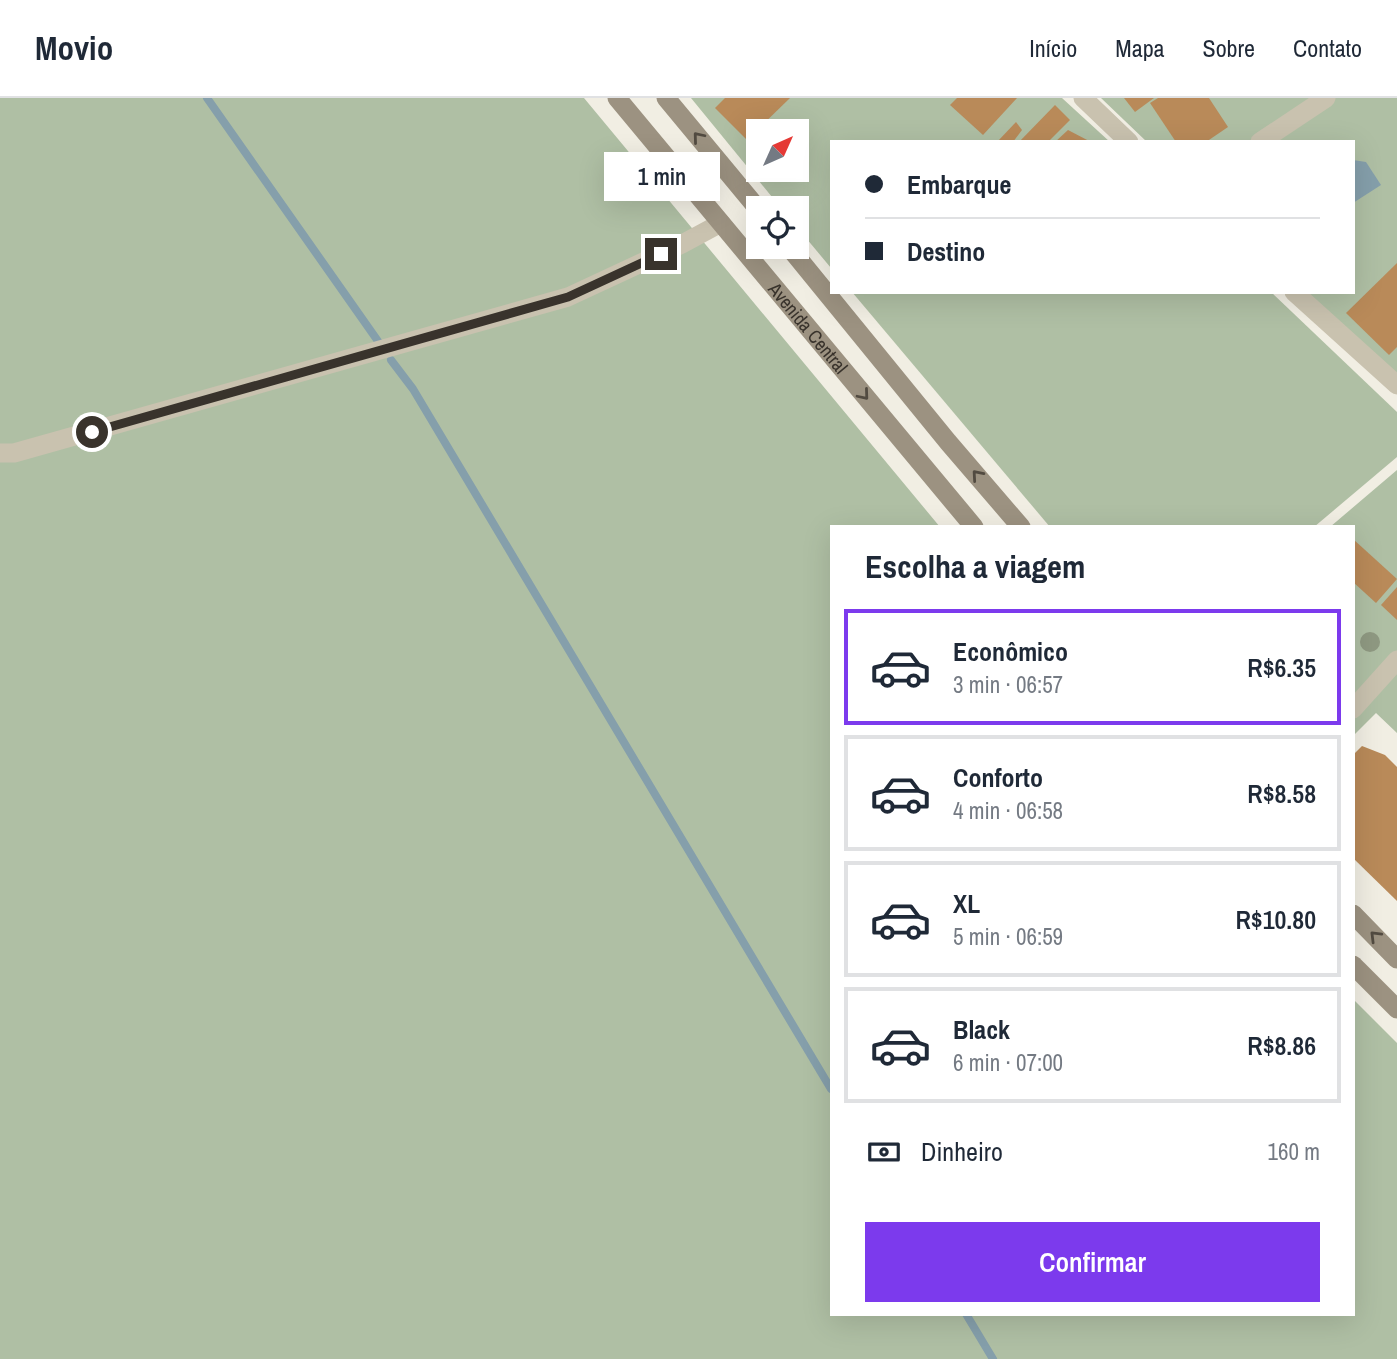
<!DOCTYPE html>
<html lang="pt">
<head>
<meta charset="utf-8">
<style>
	:root { --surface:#fff; --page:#f6f6f7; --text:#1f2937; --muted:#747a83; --line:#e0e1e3; --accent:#7c3aed }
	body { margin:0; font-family:"Archivo Narrow",sans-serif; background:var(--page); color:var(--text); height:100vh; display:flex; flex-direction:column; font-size:26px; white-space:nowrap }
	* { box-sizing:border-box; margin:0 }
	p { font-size:23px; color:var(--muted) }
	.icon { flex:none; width:38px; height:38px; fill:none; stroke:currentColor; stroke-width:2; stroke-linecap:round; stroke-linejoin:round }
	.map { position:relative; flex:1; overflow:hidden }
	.details { position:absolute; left:830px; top:427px; width:525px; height:791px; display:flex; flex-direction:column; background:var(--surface); border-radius:0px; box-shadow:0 7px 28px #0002 }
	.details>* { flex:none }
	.top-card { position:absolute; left:830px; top:42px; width:525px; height:154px; border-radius:0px; box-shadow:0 7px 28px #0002; display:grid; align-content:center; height:154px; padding:0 35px; background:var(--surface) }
	.needle { width:46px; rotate:45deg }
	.tools { position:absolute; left:746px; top:21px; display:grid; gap:14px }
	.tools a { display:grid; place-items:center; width:63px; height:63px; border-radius:0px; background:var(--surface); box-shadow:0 7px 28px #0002; font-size:35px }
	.end { position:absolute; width:32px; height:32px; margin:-16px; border:9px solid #39332c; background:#fff; box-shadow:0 0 0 4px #fff }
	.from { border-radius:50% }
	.bubble { position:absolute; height:49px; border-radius:0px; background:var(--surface); box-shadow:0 7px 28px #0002; font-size:23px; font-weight:600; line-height:49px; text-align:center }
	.top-card b { display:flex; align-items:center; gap:24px; height:66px; font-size:26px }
	.top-card b+b { border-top:2px solid var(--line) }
	.top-card i { width:18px; height:18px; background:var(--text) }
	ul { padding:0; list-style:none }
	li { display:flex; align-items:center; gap:21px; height:116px; margin:0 14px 10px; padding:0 21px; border:4px solid var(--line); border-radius:0px }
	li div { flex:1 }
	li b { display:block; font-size:26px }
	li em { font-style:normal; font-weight:600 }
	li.selected { border-color:var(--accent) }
	li>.icon { width:63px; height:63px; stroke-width:1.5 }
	h2 { padding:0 35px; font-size:32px; line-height:84px }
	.pay { display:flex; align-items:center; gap:18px; height:77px; padding:0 35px; font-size:26px }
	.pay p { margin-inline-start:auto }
	.primary-button { display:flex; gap:14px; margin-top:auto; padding:14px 35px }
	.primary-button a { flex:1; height:80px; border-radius:0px; background:var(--accent); color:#fff; font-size:28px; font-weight:600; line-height:80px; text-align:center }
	header { display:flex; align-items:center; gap:42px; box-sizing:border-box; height:98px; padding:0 35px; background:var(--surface); border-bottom:2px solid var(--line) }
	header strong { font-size:33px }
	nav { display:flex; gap:38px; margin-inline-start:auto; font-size:24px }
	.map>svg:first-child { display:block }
	.green { fill:#afbfa4; fill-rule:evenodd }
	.water { fill:#859fab }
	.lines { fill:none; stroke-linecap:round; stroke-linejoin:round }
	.stream { stroke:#859fab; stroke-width:8 }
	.building { fill:#b98a59 }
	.minor { stroke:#c9c2af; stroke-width:19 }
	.secondary { stroke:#9c9281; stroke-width:19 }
	.tree { fill:#8f9982 }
	.oneway { stroke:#524b41 }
	.route { stroke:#39332c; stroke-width:9 }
	.labels { text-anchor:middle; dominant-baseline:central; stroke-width:6; stroke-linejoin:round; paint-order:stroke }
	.street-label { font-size:19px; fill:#39332c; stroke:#f9f7ef }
</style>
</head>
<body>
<header>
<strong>Movio</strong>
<nav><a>Início</a><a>Mapa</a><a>Sobre</a><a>Contato</a></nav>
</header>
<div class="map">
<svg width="1397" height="1261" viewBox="0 0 1397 1261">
	<rect width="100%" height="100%" fill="#f1eee3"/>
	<g class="green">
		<polygon points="0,0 584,0 940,429 831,429 831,1216 1353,1216 1353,901 1397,945 1397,1261 0,1261"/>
		<path d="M 691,0 L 1062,0 L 1110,44 L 831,44 L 831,170 L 796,128 L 796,110 L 781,110 ZM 758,33 L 796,33 L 796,72 L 758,72 Z"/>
		<polygon points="1101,0 1397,0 1397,279 1307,194 1353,194 1353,44 1147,44"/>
		<polygon points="852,194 1271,194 1397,314 1397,359 1314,429 1050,429"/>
		<polygon points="1397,372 1397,635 1376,615 1353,638 1353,429 1330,429"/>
	</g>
	<polygon class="water" points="1353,62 1366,64 1381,87 1353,105"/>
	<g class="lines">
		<g class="stream">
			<polyline points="207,0 380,246"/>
			<polyline points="391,262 413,291 831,991"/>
			<polyline points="966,1216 993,1261"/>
		</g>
	</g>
	<g class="building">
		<polygon points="725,0 790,0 747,42 715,10"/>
		<polygon points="957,0 1017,0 983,37 950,7"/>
		<polygon points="1124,0 1154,0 1135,14"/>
		<polygon points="1158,0 1209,0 1228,29 1206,44 1176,44 1150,5"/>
		<polygon points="1055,7 1070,22 1048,44 1019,44"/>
		<polygon points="1016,24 1022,32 1013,44 997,44"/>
		<polygon points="1068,32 1091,44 1055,44"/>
		<polygon points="1397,165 1397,249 1389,257 1346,215"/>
		<polygon points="1353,441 1397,481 1376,505 1353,484"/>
		<polygon points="1397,489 1397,522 1381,507"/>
		<polygon points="1362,648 1385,657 1397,669 1397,803 1353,760 1353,657"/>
	</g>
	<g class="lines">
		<g class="minor">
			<polyline points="1083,0 1129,44"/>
			<polyline points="1260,44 1326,0"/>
			<polyline points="1294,194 1397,287"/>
			<polyline points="0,355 14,355 568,199 682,146 721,125"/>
			<polyline points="1353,611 1397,562"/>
		</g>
		<g class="secondary">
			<path id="s1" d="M 617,0 L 974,429"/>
			<polyline points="666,0 758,111"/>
			<polyline points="789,149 948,344 1021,429"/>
			<polyline points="1353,816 1397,861"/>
			<polyline points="1353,867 1397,911"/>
		</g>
	</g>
	<circle class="tree" cx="1370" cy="544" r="10"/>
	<defs><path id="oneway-chevron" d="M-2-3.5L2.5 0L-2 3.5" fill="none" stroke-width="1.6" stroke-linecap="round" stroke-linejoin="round" transform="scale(1.75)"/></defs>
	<g class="oneway">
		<use href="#oneway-chevron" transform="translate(698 39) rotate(-130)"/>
		<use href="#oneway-chevron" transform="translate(864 297) rotate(50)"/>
		<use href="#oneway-chevron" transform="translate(977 377) rotate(-131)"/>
		<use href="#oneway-chevron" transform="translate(1375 838) rotate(-135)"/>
	</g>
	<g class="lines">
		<polyline class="route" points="92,334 568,199 661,156"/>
	</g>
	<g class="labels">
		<g class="street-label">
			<text stroke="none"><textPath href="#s1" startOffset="299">Avenida Central</textPath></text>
		</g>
	</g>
</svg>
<div class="tools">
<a><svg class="needle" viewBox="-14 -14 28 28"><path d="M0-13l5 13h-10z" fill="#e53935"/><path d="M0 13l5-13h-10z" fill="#747a83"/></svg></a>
<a><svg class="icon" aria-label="locate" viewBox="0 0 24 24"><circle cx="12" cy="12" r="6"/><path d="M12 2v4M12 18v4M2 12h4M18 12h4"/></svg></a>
</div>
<i class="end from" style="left:92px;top:334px"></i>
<i class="end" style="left:661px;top:156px"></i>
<div class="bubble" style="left:604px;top:54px;width:116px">1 min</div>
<div class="top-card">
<b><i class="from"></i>Embarque</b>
<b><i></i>Destino</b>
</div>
<section class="details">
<h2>Escolha a viagem</h2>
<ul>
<li class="selected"><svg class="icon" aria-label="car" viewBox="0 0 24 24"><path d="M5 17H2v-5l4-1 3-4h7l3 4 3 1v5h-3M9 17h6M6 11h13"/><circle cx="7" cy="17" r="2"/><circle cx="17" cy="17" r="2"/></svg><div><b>Econômico</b><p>3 min · 06:57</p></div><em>R$6.35</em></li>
<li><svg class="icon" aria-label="car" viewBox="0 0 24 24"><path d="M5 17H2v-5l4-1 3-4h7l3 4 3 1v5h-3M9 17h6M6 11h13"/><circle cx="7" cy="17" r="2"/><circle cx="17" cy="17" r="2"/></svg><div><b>Conforto</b><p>4 min · 06:58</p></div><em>R$8.58</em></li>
<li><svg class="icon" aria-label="car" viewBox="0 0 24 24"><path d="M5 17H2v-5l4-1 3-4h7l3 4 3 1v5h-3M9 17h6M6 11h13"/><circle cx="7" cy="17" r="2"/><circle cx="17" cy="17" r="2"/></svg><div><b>XL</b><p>5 min · 06:59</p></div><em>R$10.80</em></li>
<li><svg class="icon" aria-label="car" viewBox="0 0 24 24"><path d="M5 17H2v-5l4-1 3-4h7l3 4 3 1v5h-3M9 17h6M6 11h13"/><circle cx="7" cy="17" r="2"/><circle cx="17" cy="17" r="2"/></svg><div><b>Black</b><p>6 min · 07:00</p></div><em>R$8.86</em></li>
</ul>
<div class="pay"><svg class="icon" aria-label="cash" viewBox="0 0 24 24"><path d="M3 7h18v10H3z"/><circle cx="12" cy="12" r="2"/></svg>Dinheiro<p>160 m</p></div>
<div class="primary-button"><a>Confirmar</a></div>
</section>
</div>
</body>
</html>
